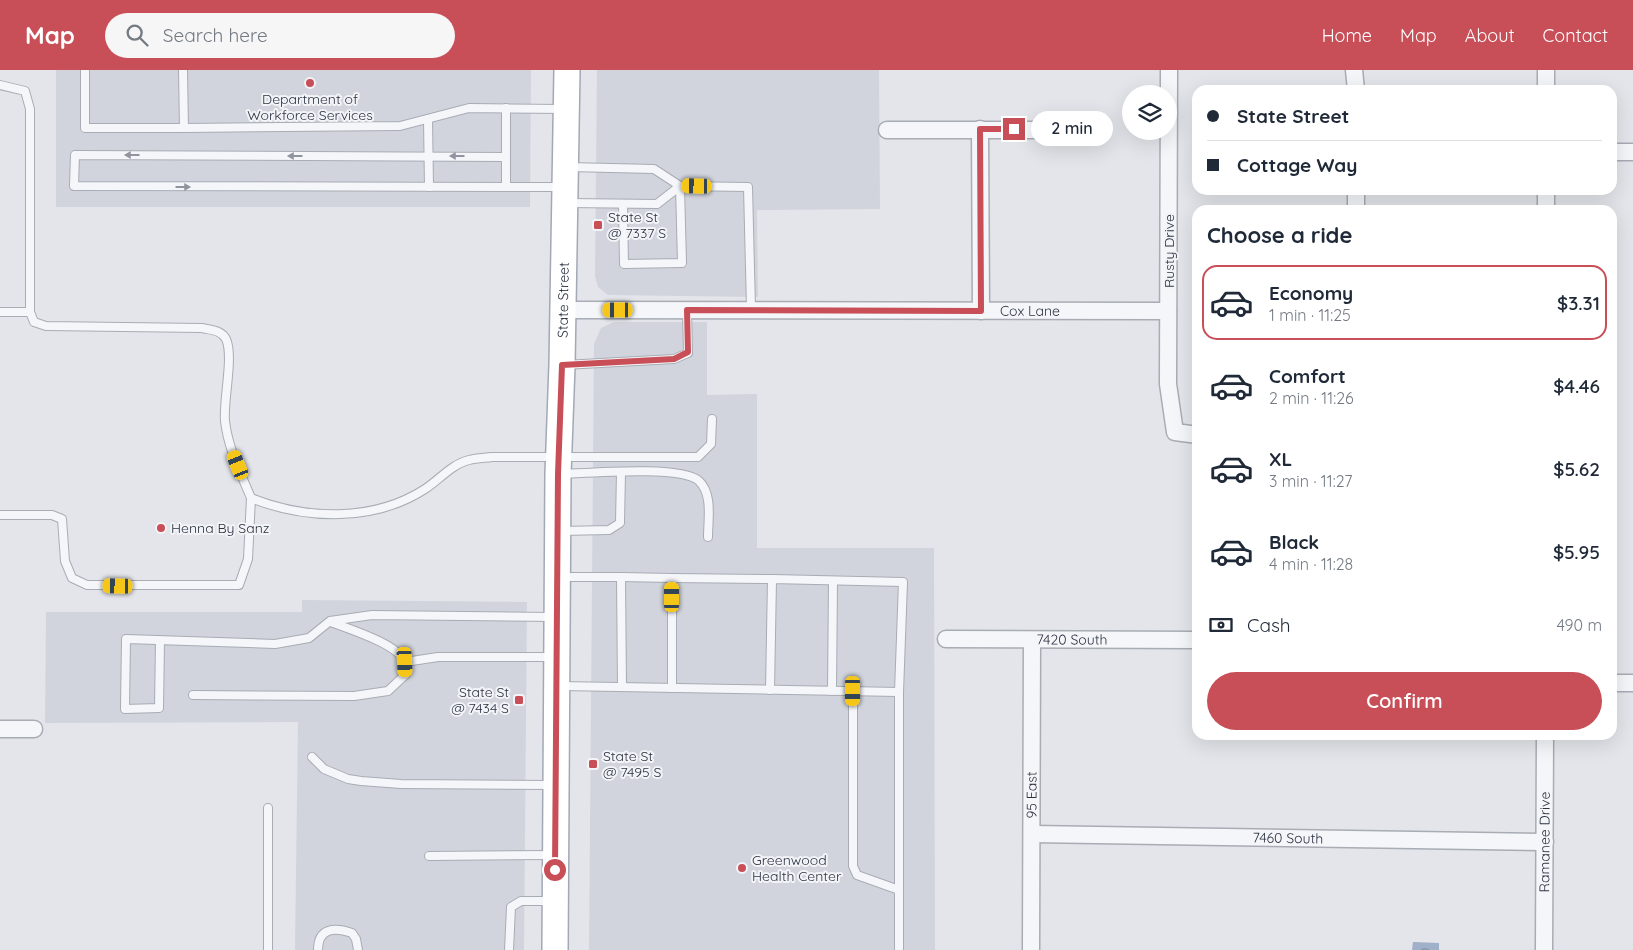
<!DOCTYPE html>
<html lang="en">
<head>
<meta charset="utf-8">
<style>
	:root { --surface:#fff; --page:#f6f6f7; --text:#1f2937; --muted:#747a83; --line:#e0e1e3; --accent:#c84e57 }
	body { margin:0; font-family:Quicksand,sans-serif; background:var(--page); color:var(--text); height:100vh; display:flex; flex-direction:column; font-size:19px; white-space:nowrap }
	* { box-sizing:border-box; margin:0 }
	p { font-size:16px; color:var(--muted) }
	.icon { flex:none; width:28px; height:28px; fill:none; stroke:currentColor; stroke-width:2; stroke-linecap:round; stroke-linejoin:round }
	.map { position:relative; flex:1; overflow:hidden }
	.drawer { position:absolute; left:1192px; top:135px; width:425px; height:535px; display:flex; flex-direction:column; background:var(--surface); border-radius:15px; box-shadow:0 5px 20px #0002 }
	.drawer>* { flex:none }
	.guide { position:absolute; left:1192px; top:15px; width:425px; height:110px; border-radius:15px; box-shadow:0 5px 20px #0002; display:grid; align-content:center; height:110px; padding:0 15px; background:var(--surface) }
	.controls { position:absolute; left:1122px; top:15px; display:grid; gap:10px }
	.controls a { display:grid; place-items:center; width:55px; height:55px; border-radius:50%; background:var(--surface); box-shadow:0 5px 20px #0002; font-size:25px }
	.end { position:absolute; width:22px; height:22px; margin:-11px; border:6px solid #c84e57; background:#fff; box-shadow:0 0 0 2px #fff }
	.from { border-radius:50% }
	.bubble { position:absolute; height:35px; border-radius:18px; background:var(--surface); box-shadow:0 5px 20px #0002; font-size:16px; font-weight:600; line-height:35px; text-align:center }
	.car { position:absolute; width:15px; height:30px; margin:-15px -8px; border-radius:6px; box-shadow:0 0 4px 1px #0007; background:linear-gradient(#f5c518 24%,#345 0 40%,#f5c518 0 76%,#345 0 86%,#f5c518 0) }
	.guide b { display:flex; align-items:center; gap:18px; height:48px; font-size:19px }
	.guide b+b { border-top:1px solid var(--line) }
	.guide i { width:12px; height:12px; background:var(--text) }
	ul { padding:0; list-style:none }
	li { display:flex; align-items:center; gap:15px; height:75px; margin:0 10px 8px; padding:0 5px; border:2px solid transparent; border-radius:15px }
	li div { flex:1 }
	li b { display:block; font-size:19px }
	li em { font-style:normal; font-weight:600 }
	li.active { border-color:var(--accent) }
	li>.icon { width:45px; height:45px; stroke-width:1.5 }
	h2 { padding:0 15px; font-size:22px; line-height:60px }
	.pay { display:flex; align-items:center; gap:12px; height:55px; padding:0 15px; font-size:19px }
	.pay p { margin-inline-start:auto }
	.button { display:flex; gap:10px; margin-top:auto; padding:10px 15px }
	.button a { flex:1; height:58px; border-radius:30px; background:var(--accent); color:#fff; font-size:20px; font-weight:600; line-height:58px; text-align:center }
	header { display:flex; align-items:center; gap:30px; box-sizing:border-box; height:70px; padding:0 25px; background:var(--accent); color:#fff }
	header strong { font-size:24px }
	nav { display:flex; gap:28px; margin-inline-start:auto; font-size:18px }
	.search { width:350px; height:45px; background:var(--page); display:flex; align-items:center; gap:12px; box-sizing:border-box; padding:0 18px; border-radius:28px; color:var(--muted); font-size:19px }
	.map>svg:first-child { display:block }
	.built { fill:#d1d4dc }
	.water { fill:url(#water-waves) }
	.lines { fill:none; stroke-linecap:round; stroke-linejoin:round }
	.lane-casing { stroke:#a8acb4; stroke-width:10 }
	.street-casing { stroke:#a8acb4; stroke-width:19 }
	.primary-casing { stroke:#a2a8b5; stroke-width:28 }
	.lane { stroke:#f5f6f9; stroke-width:8 }
	.street { stroke:#f5f6f9; stroke-width:16 }
	.primary { stroke:#fff; stroke-width:25 }
	.oneway { fill:#90949e }
	.route { stroke:#c84e57; stroke-width:6 }
	.poi-dot { fill:#c84e57; stroke:#f2f4f7; stroke-width:2 }
	.labels { text-anchor:middle; dominant-baseline:central; stroke-width:4; stroke-linejoin:round; paint-order:stroke }
	.poi-label { font-size:14px; fill:#2b3242; stroke:#f2f4f7; text-anchor:start }
	.street-label { font-size:14px; fill:#2b3242; stroke:#f2f4f7 }
</style>
</head>
<body>
<header>
<strong>Map</strong>
<div class="search"><svg class="icon" aria-label="search" viewBox="0 0 24 24"><circle cx="10" cy="10" r="6"/><path d="M15 15l6 6"/></svg>Search here</div>
<nav><a>Home</a><a>Map</a><a>About</a><a>Contact</a></nav>
</header>
<div class="map">
<svg width="1633" height="880" viewBox="0 0 1633 880">
	<defs>
		<pattern id="water-waves" width="16" height="10" patternUnits="userSpaceOnUse" patternTransform="scale(1.25)"><rect width="16" height="10" fill="#9fb0c8"/><path d="M0 5q4-4 8 0t8 0" fill="none" stroke="#8290a4"/></pattern>
	</defs>
	<rect width="100%" height="100%" fill="#e3e5ea"/>
	<g class="built">
		<polygon points="56,0 531,0 530,137 56,137"/>
		<polygon points="597,0 879,0 880,139 757,140 758,227 608,225 598,217 595,206"/>
		<polygon points="614,252 707,252 707,325 757,324 757,478 934,478 935,880 589,880 594,274 601,258"/>
		<polygon points="302,530 527,532 524,880 295,880 298,652 45,653 46,542 302,542"/>
	</g>
	<polygon class="water" points="1413,872 1439,873 1439,880 1412,880"/>
	<g class="lines">
		<g class="lane-casing">
			<g id="lane">
				<polyline points="85,0 85,58 184,58"/>
				<polyline points="183,0 184,58 400,56 469,38 564,39"/>
				<path d="M 0,15 L 25,21 L 30,39 L 30,242 L 34,252 L 46,256 L 202,258 C 211,260 221,260 226,269 C 234,287 223,330 225,351 C 228,378 241,404 251,428 C 306,450 374,452 425,419 C 439,410 452,394 469,390 C 477,388 485,388 492,387 L 698,387 L 711,374 L 712,349"/>
				<polyline points="428,49 429,117"/>
				<polyline points="506,87 75,85 74,116 561,117"/>
				<polyline points="568,97 654,99 680,116 748,117 751,239"/>
				<polyline points="506,117 506,38"/>
				<polyline points="568,133 657,134 680,116"/>
				<polyline points="623,134 624,194 682,193 680,116"/>
				<polyline points="0,242 30,242"/>
				<polyline points="564,295 674,289 688,283 687,240"/>
				<path d="M 562,404 C 588,403 683,395 699,411 C 713,424 708,450 708,467"/>
				<polyline points="0,445 52,445 62,449 65,491 72,508 87,515 239,515 248,489 251,428"/>
				<polyline points="561,461 609,460 620,453 621,402"/>
				<polyline points="561,507 621,507 622,617"/>
				<polyline points="621,507 672,508 672,618"/>
				<polyline points="672,508 772,509"/>
				<polyline points="160,571 159,638 125,639 126,569 275,574 309,568 330,551 372,545 554,547"/>
				<polyline points="405,592 438,587 553,587"/>
				<polyline points="560,616 899,622"/>
				<polyline points="770,620 772,509 903,512 899,622 899,880"/>
				<polyline points="832,621 833,511"/>
				<polyline points="853,621 853,796 857,805 899,820"/>
				<path d="M 193,625 L 354,626 L 388,621 L 406,604 C 406,601 406,595 405,592 C 398,574 349,559 331,552"/>
				<polyline points="312,687 324,699 348,709 361,711 401,714 553,715"/>
				<polyline points="429,786 553,785"/>
				<polyline points="268,880 268,738"/>
				<path d="M 318,880 C 318,858 334,857 352,863 L 356,869 L 358,880"/>
				<polyline points="509,880 511,837 521,831 552,831"/>
			</g>
		</g>
		<g class="street-casing">
			<g id="street">
				<polyline points="1169,0 1168,314 1175,362 1198,365"/>
				<polyline points="1354,0 1356,20"/>
				<polyline points="1546,20 1546,0"/>
				<polyline points="980,59 981,241"/>
				<polyline points="887,60 1066,60"/>
				<polyline points="1612,82 1633,82"/>
				<polyline points="1356,140 1356,120"/>
				<polyline points="1546,140 1546,120"/>
				<path id="s1" d="M 562,240 L 1168,241"/>
				<path id="s2" d="M 946,569 L 1198,570"/>
				<polyline points="1612,613 1633,613"/>
				<polyline points="0,659 34,659"/>
				<path id="s3" d="M 1032,764 L 1545,772"/>
				<path id="s4" d="M 1031,880 L 1032,570"/>
				<path id="s5" d="M 1544,880 L 1545,665"/>
			</g>
		</g>
		<g class="primary-casing">
			<g id="primary">
				<path id="s6" d="M 555,880 L 558,404 L 562,295 L 567,0"/>
			</g>
		</g>
		<use href="#lane" class="lane"/>
		<use href="#street" class="street"/>
		<use href="#primary" class="primary"/>
	</g>
	<defs><path id="oneway-solid" d="M-6-.8H1V-3.2L6.5 0L1 3.2V.8H-6Z" transform="scale(1.25)"/></defs>
	<g class="oneway">
		<use href="#oneway-solid" transform="translate(132 85) rotate(-180)"/>
		<use href="#oneway-solid" transform="translate(295 86) rotate(-180)"/>
		<use href="#oneway-solid" transform="translate(457 86) rotate(-180)"/>
		<use href="#oneway-solid" transform="translate(183 117)"/>
	</g>
	<g class="lines">
		<polyline class="route" points="555,800 558,404 562,295 674,289 688,282 687,240 981,241 980,59 1014,59"/>
	</g>
	<g class="poi-dot">
		<circle cx="310" cy="13" r="5"/>
		<rect x="593" y="150" width="10" height="10" rx="2.5"/>
		<circle cx="161" cy="458" r="5"/>
		<rect x="514" y="625" width="10" height="10" rx="2.5"/>
		<rect x="588" y="689" width="10" height="10" rx="2.5"/>
		<circle cx="742" cy="798" r="5"/>
	</g>
	<g class="labels">
		<g class="poi-label">
			<text x="310" y="29" text-anchor="middle">Department of<tspan x="310" dy="16">Workforce Services</tspan></text>
			<text x="608" y="147">State St<tspan x="608" dy="16">@ 7337 S</tspan></text>
			<text x="171" y="458">Henna By Sanz</text>
			<text x="509" y="622" text-anchor="end">State St<tspan x="509" dy="16">@ 7434 S</tspan></text>
			<text x="603" y="686">State St<tspan x="603" dy="16">@ 7495 S</tspan></text>
			<text x="752" y="790">Greenwood<tspan x="752" dy="16">Health Center</tspan></text>
		</g>
		<g class="street-label">
			<text transform="translate(1169 181) rotate(-90)">Rusty Drive</text>
			<text stroke="none"><textPath href="#s6" startOffset="650">State Street</textPath></text>
			<text stroke="none"><textPath href="#s1" startOffset="468">Cox Lane</textPath></text>
			<text stroke="none"><textPath href="#s2" startOffset="126">7420 South</textPath></text>
			<text stroke="none"><textPath href="#s4" startOffset="155">95 East</textPath></text>
			<text stroke="none"><textPath href="#s3" startOffset="256">7460 South</textPath></text>
			<text stroke="none"><textPath href="#s5" startOffset="108">Ramanee Drive</textPath></text>
		</g>
	</g>
</svg>
<div class="controls">
<a><svg class="icon" aria-label="layers" viewBox="0 0 24 24"><path d="M12 4l9 5-9 5-9-5zM3 14l9 5 9-5"/></svg></a>
</div>
<i class="end from" style="left:555px;top:800px"></i>
<i class="end" style="left:1014px;top:59px"></i>
<div class="bubble" style="left:1031px;top:41px;width:82px">2 min</div>
<i class="car" style="left:697px;top:116px;rotate:271deg"></i>
<i class="car" style="left:618px;top:240px;rotate:270deg"></i>
<i class="car" style="left:238px;top:395px;rotate:338deg"></i>
<i class="car" style="left:118px;top:516px;rotate:271deg"></i>
<i class="car" style="left:672px;top:527px;rotate:0deg"></i>
<i class="car" style="left:405px;top:592px;rotate:177deg"></i>
<i class="car" style="left:853px;top:621px;rotate:180deg"></i>
<div class="guide">
<b><i class="from"></i>State Street</b>
<b><i></i>Cottage Way</b>
</div>
<section class="drawer">
<h2>Choose a ride</h2>
<ul>
<li class="active"><svg class="icon" aria-label="car" viewBox="0 0 24 24"><path d="M5 17H2v-5l4-1 3-4h7l3 4 3 1v5h-3M9 17h6M6 11h13"/><circle cx="7" cy="17" r="2"/><circle cx="17" cy="17" r="2"/></svg><div><b>Economy</b><p>1 min · 11:25</p></div><em>$3.31</em></li>
<li><svg class="icon" aria-label="car" viewBox="0 0 24 24"><path d="M5 17H2v-5l4-1 3-4h7l3 4 3 1v5h-3M9 17h6M6 11h13"/><circle cx="7" cy="17" r="2"/><circle cx="17" cy="17" r="2"/></svg><div><b>Comfort</b><p>2 min · 11:26</p></div><em>$4.46</em></li>
<li><svg class="icon" aria-label="car" viewBox="0 0 24 24"><path d="M5 17H2v-5l4-1 3-4h7l3 4 3 1v5h-3M9 17h6M6 11h13"/><circle cx="7" cy="17" r="2"/><circle cx="17" cy="17" r="2"/></svg><div><b>XL</b><p>3 min · 11:27</p></div><em>$5.62</em></li>
<li><svg class="icon" aria-label="car" viewBox="0 0 24 24"><path d="M5 17H2v-5l4-1 3-4h7l3 4 3 1v5h-3M9 17h6M6 11h13"/><circle cx="7" cy="17" r="2"/><circle cx="17" cy="17" r="2"/></svg><div><b>Black</b><p>4 min · 11:28</p></div><em>$5.95</em></li>
</ul>
<div class="pay"><svg class="icon" aria-label="cash" viewBox="0 0 24 24"><path d="M3 7h18v10H3z"/><circle cx="12" cy="12" r="2"/></svg>Cash<p>490 m</p></div>
<div class="button"><a>Confirm</a></div>
</section>
</div>
</body>
</html>
